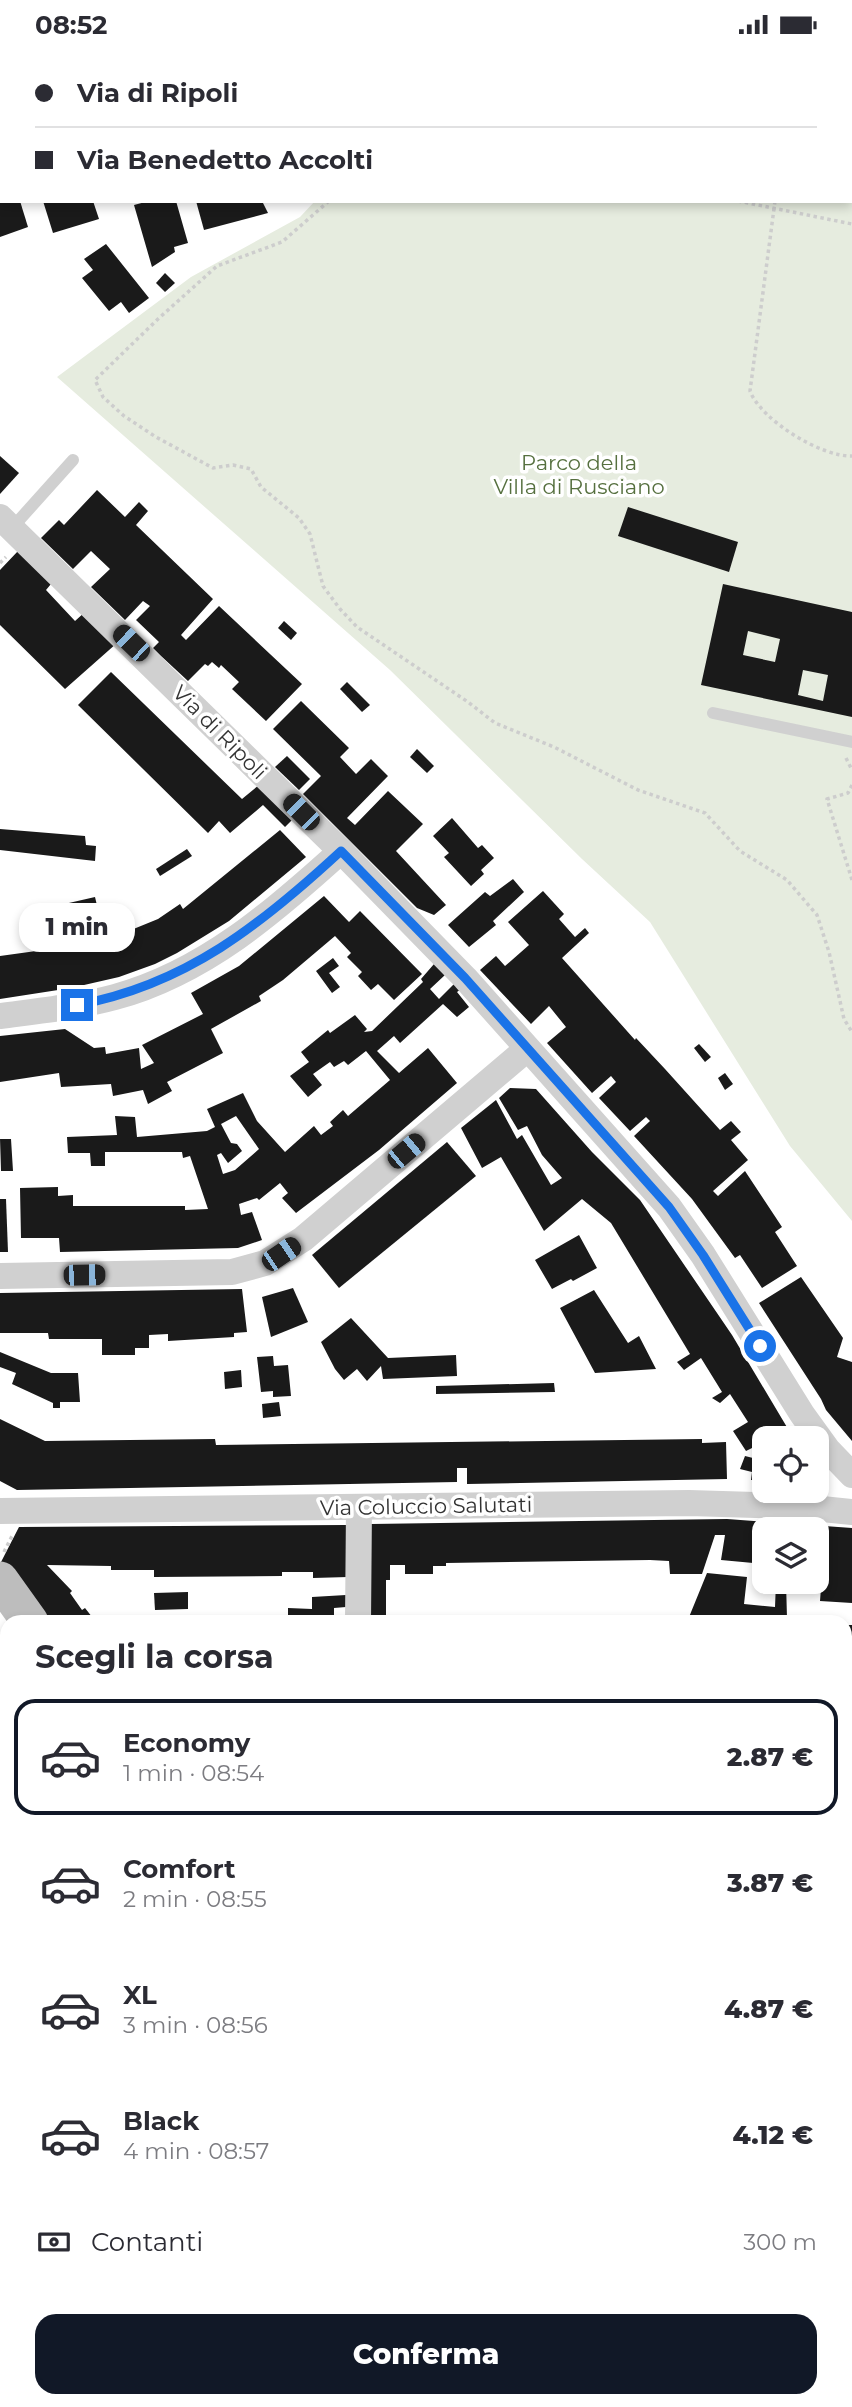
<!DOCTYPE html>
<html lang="it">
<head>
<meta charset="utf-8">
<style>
	:root { --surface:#fff; --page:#f7f7f7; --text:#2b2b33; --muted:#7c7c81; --line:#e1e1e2; --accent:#111827 }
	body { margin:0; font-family:Montserrat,sans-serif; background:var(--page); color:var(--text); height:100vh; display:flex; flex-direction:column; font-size:26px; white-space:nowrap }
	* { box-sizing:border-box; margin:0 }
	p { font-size:23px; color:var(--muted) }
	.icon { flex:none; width:38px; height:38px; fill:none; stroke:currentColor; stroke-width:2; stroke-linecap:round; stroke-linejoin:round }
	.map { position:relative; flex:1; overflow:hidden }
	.details { position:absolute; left:0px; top:1566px; width:852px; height:793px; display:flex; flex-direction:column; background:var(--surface); border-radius:21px 21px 0 0; box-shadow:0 4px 10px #0003 }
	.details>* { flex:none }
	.top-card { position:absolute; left:0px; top:0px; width:852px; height:154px; box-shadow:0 4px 10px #0003; display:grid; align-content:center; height:154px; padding:0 35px; background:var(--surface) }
	.buttons { position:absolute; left:752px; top:1377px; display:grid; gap:14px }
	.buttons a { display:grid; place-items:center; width:77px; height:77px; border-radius:14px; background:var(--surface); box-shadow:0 4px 10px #0003; font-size:35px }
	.end { position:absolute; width:32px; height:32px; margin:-16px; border:9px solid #1a73e8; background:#fff; box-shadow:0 0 0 4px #fff }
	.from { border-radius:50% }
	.bubble { position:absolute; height:49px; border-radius:21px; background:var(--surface); box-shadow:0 4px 10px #0003; font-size:23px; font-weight:800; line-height:49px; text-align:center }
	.car { position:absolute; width:21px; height:42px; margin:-21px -10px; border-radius:9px; box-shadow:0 0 5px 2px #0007; background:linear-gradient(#222 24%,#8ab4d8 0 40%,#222 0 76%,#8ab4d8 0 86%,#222 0) }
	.top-card b { display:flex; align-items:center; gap:24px; height:66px; font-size:26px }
	.top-card b+b { border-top:2px solid var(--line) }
	.top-card i { width:18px; height:18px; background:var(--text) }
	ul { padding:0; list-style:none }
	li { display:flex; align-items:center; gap:21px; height:116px; margin:0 14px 10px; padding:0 21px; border:4px solid transparent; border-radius:21px }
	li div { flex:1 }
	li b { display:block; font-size:26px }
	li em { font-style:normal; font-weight:800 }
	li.selected { border-color:var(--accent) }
	li>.icon { width:63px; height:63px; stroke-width:1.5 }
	h2 { padding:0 35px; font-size:32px; line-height:84px }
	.pay { display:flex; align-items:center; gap:18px; height:77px; padding:0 35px; font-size:26px }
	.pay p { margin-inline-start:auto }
	.primary-button { display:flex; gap:14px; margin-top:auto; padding:14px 35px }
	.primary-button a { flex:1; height:80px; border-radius:21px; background:var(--accent); color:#fff; font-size:28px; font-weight:800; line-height:80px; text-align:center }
	.status { display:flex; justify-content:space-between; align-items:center; height:49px; padding:0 35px; background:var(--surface); direction:ltr }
	.status svg { height:19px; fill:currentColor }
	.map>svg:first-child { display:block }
	.green { fill:#e6ecdf }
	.water { fill:#cfe2ee }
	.building { fill:#1a1a1a; fill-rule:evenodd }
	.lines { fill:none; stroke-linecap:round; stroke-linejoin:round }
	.path { stroke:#cdcdcd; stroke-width:3.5; stroke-dasharray:3.5 3.5; stroke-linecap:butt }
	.lane { stroke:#d0d0d0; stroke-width:12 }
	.street { stroke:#d0d0d0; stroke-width:26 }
	.secondary { stroke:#bdbdbd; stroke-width:37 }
	.route { stroke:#1a73e8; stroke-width:9 }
	.labels { text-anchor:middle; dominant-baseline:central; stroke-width:7; stroke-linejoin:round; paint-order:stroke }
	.park-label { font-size:21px; fill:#56703f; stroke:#fff }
	.street-label { font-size:21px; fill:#333; stroke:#fff }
</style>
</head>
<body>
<div class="status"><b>08:52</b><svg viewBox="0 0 49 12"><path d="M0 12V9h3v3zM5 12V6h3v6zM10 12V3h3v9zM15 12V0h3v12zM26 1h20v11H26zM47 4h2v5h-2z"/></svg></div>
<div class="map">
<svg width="852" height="2358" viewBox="0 0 852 2358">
	<rect width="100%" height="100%" fill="#fff"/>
	<polygon class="green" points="441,0 852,0 852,1172 790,1097 650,873 582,810 390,621 57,328 191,228 300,168 315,152 850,152 850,2 440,2"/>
	<polygon class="water" points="852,2065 852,2358 0,2358 0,2207 7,2205 7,2352 845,2352 845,2066"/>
	<g class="building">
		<polygon points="0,152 20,152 28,178 0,188"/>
		<polygon points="43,152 93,152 99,170 53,184"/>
		<polygon points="149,152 176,152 188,194 174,198 175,203 152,218 134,156"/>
		<polygon points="196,152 262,152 268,164 204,181"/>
		<polygon points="106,195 149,249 129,264 121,253 109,262 82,229 93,221 84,210"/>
		<polygon points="165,224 175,234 165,243 156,234"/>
		<polygon points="0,407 19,424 0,445"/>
		<polygon points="97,441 125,468 139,453 148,462 136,476 213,550 181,586 186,591 219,557 302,635 266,672 232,640 239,633 221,616 219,619 212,613 208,617 205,615 188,632 161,607 153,599 159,593 136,571 150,557 143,552 125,571 91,538 110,520 91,502 73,520 41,489 59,471 64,476"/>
		<polygon points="628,458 738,493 729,523 618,487"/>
		<polygon points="18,502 51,535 46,541 75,572 85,563 117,594 65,640 0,576 0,521"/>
		<path d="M 723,535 L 852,563 L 852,668 L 701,636 ZM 748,582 L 780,590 L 775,613 L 743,606 ZM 803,621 L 828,626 L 823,652 L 798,646 Z"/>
		<polygon points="284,572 297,584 291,591 278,579"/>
		<polygon points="111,623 242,750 259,736 292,771 285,778 263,756 230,784 219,772 208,784 78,656"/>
		<polygon points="347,633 370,656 362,663 340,640"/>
		<polygon points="301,652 349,699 340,708 356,725 371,710 388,727 347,769 355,776 388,742 423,775 396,802 446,856 434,866 417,859 303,745 321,727 273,680"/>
		<polygon points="417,700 434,717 427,724 410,708"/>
		<polygon points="287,707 310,730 299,741 275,718"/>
		<polygon points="452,769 478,799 482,796 494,809 481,821 484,825 471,837 444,808 449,804 433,787"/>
		<polygon points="0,780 85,787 86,796 96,797 95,812 0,801"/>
		<polygon points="280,781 306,808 229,872 177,904 155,915 119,928 71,939 0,950 0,907 65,898 108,887 109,890 158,870 180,855 183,860"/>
		<polygon points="187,800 192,807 160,827 156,820"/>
		<polygon points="513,830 524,843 493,872 496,876 469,898 448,876 485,843 490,847"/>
		<polygon points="543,842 564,865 559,870 575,888 585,879 589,884 562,909 635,991 636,989 665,1020 720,1081 731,1072 741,1083 731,1091 748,1111 713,1142 718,1147 745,1122 782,1178 775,1183 797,1217 762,1239 740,1206 735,1209 692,1150 634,1087 650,1072 646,1068 630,1082 599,1049 616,1033 611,1027 592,1044 547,994 566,978 549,957 531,975 480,921 496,907 505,917 529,896 508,873"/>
		<polygon points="324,847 349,873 360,862 422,925 394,951 378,935 371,941 358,927 362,923 347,908 351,904 335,887 283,931 259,947 261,952 211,980 223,1004 167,1033 172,1042 148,1055 143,1041 113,1047 111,1035 61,1038 59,1024 0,1033 0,987 65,980 94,999 105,998 106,1005 139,999 141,1020 154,1014 142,996 203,965 191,944 239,917"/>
		<polygon points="95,848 100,869 63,879 64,888 50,889 47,859"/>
		<polygon points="333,909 339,917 329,924 340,938 332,944 316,922"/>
		<path d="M 434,915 L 445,926 L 430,940 L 439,950 L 455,934 L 461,940 L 457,943 L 469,958 L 457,968 L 443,955 L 400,994 L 394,987 L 377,1002 L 399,1024 L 428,999 L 457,1034 L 379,1101 L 296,1164 L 282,1149 L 288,1144 L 280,1134 L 259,1151 L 257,1149 L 239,1155 L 241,1166 L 252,1163 L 262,1191 L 238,1199 L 60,1203 L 59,1189 L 21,1189 L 20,1139 L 58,1138 L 58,1147 L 73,1146 L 73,1157 L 185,1157 L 185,1161 L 208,1160 L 190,1107 L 183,1109 L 182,1103 L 105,1103 L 105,1117 L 91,1117 L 90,1104 L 68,1104 L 67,1088 L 117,1086 L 115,1067 L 135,1068 L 137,1088 L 207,1082 L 215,1078 L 207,1060 L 243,1044 L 257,1072 L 285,1103 L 314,1077 L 321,1086 L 333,1077 L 330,1073 L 343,1061 L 348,1067 L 390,1031 L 366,1002 L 348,1016 L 344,1012 L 334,1018 L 330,1013 L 313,1025 L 322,1036 L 308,1048 L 290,1027 L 309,1013 L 301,1003 L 328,981 L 330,984 L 355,966 L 367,980 L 364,983 L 372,982 L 423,933 L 421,930 ZM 236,1067 L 259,1100 L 235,1121 L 223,1125 L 217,1106 L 221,1104 L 228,1114 L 242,1102 L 237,1095 L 231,1094 L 221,1075 Z"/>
		<polygon points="699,995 711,1008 705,1013 694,999"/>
		<polygon points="725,1024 733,1035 725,1041 718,1029"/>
		<polygon points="510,1039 536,1040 592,1103 640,1151 732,1286 794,1390 765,1390 765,1431 751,1431 752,1423 740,1420 745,1407 753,1409 754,1405 752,1399 746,1402 733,1382 748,1373 730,1345 720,1354 712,1349 722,1343 701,1309 684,1321 677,1313 690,1305 611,1174 582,1150 544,1182 501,1108 482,1119 461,1079 496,1051 517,1090 522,1086 551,1136 562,1129 542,1106 527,1077 518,1081 499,1049"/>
		<polygon points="0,1090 11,1090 13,1122 1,1122"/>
		<polygon points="447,1093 476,1127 339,1239 312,1206"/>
		<polygon points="0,1150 6,1150 8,1203 0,1203"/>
		<polygon points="579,1186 597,1219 573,1232 571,1230 552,1240 535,1211"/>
		<polygon points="801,1228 843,1289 837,1308 852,1313 852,1392 826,1361 821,1350 759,1254"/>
		<polygon points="293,1239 308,1273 271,1288 262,1248"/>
		<polygon points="242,1240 247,1283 234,1284 234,1288 168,1292 168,1285 149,1286 149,1299 135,1299 135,1306 102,1306 102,1290 49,1290 48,1284 0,1284 0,1244"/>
		<polygon points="594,1241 628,1294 639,1287 656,1320 595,1324 560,1259"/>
		<polygon points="351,1269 388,1309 456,1306 457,1327 383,1330 381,1317 367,1332 357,1320 344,1331 335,1320 321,1293"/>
		<polygon points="0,1303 51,1324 78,1324 80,1353 60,1353 60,1359 53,1359 53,1354 12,1335 16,1324 0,1318"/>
		<polygon points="273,1307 274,1317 288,1316 291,1347 273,1348 273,1342 261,1343 257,1308"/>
		<polygon points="241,1321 242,1338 225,1340 224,1323"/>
		<polygon points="554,1334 555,1343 436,1345 436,1337"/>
		<polygon points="279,1353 281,1367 263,1369 262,1355"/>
		<polygon points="0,1370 45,1392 215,1390 216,1396 702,1390 702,1394 726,1393 727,1430 467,1435 467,1419 457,1419 457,1433 17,1441 0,1432"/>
		<polygon points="727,1470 852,1479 852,1554 820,1552 823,1512 817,1511 817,1480 765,1480 765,1515 721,1511 725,1486 715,1486 702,1525 670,1525 669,1512 650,1511 446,1514 446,1517 433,1517 433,1525 405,1525 405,1516 390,1516 390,1531 386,1531 386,1573 371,1573 371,1475"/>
		<polygon points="347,1476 348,1528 313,1529 313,1523 282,1523 282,1527 154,1528 154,1521 111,1521 111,1517 47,1516 72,1542 70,1544 82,1561 85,1559 96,1573 41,1573 0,1515 19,1478"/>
		<polygon points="707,1524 747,1528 744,1555 775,1558 776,1533 786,1533 787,1569 821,1571 821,1573 687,1573"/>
		<polygon points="188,1543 188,1560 155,1561 154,1544"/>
		<polygon points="346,1546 346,1558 334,1559 334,1573 288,1573 288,1559 312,1560 312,1548"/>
		<polygon points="845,1576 852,1576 852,1710 845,1709"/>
		<polygon points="0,1591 7,1601 7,1688 0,1678"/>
		<rect x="845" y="1748" width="7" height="40"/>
		<polygon points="0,1824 7,1825 7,1870 0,1869"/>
		<rect x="845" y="1826" width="7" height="19"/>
		<rect x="845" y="1867" width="7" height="42"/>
		<polygon points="0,1908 7,1909 7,1943 0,1943"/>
		<polygon points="7,2015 7,2103 0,2105 0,2017"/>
	</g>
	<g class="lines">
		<g class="path">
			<polyline points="792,2 792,0"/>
			<polyline points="329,152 282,193 217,217 158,270 95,331 103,348 124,367 156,388 213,419 233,416 251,420 261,438 299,469 310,485 323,537 340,560 357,578 468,653 495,674 554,698 638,741 705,764 740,802 787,831 817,866 829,903 844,970 852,983"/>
			<polyline points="738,152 852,175"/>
			<path d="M 775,152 L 750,342 C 761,371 821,408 852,407"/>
			<polyline points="0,514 6,508"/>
			<polyline points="846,709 852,721"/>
			<polyline points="852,736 848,744 827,750 852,831"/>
			<polyline points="4,1503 13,1485"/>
			<polyline points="0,2160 7,2158"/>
			<polyline points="0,2177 7,2176"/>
		</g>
		<g class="lane">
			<polyline points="12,479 73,411"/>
			<polyline points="713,664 852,693"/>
			<polyline points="0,2011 7,2009"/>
		</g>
		<g class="street">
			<polyline points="284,2 286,0"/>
			<polyline points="0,115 2,115"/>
			<polyline points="0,468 341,802 465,929 669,1158 703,1206 802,1365 828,1401 852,1426"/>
			<path d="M 0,967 C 38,962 78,958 115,948 C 204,924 275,862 341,802"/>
			<polyline points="0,1227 232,1223 265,1214 303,1190 527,1000"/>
			<polyline points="0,1462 689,1454 793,1457 852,1463"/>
			<polyline points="358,1573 359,1458"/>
		</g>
		<g class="secondary">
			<polyline points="0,1531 30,1573"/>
			<polyline points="845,1727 852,1727"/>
			<polyline points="0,1887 7,1887"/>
			<polyline points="845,1961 852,1961"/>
			<polyline points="207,2358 207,2352"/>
		</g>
	</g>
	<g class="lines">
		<path class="route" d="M 77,956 C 186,936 262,875 341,802 L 465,929 L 669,1158 L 703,1206 L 760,1297"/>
	</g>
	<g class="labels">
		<g class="park-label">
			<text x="579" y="413">Parco della<tspan x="579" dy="24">Villa di Rusciano</tspan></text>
		</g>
		<g class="street-label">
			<text transform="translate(220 683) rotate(45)">Via di Ripoli</text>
			<text transform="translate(426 1457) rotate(-1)">Via Coluccio Salutati</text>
		</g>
	</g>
</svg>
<div class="buttons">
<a><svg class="icon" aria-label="locate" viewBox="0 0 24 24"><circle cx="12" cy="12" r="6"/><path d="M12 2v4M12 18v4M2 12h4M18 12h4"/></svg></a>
<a><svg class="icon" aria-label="layers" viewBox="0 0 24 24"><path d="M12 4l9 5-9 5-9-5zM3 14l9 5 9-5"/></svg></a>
</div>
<i class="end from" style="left:760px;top:1297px"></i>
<i class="end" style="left:77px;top:956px"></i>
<div class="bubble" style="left:19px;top:854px;width:116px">1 min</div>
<i class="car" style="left:131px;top:594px;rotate:314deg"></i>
<i class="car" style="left:301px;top:763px;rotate:315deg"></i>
<i class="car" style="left:406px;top:1102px;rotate:50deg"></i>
<i class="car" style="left:281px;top:1205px;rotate:56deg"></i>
<i class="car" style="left:84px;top:1226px;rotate:89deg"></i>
<div class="top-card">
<b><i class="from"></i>Via di Ripoli</b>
<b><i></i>Via Benedetto Accolti</b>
</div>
<section class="details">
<h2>Scegli la corsa</h2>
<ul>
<li class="selected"><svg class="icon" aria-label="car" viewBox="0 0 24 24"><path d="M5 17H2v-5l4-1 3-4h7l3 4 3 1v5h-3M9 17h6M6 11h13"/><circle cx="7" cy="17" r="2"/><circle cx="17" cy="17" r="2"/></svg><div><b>Economy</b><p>1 min · 08:54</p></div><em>2.87 €</em></li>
<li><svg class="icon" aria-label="car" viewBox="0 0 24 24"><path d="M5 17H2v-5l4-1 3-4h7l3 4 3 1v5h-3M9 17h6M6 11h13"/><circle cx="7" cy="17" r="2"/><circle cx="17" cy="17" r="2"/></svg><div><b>Comfort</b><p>2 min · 08:55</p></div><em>3.87 €</em></li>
<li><svg class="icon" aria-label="car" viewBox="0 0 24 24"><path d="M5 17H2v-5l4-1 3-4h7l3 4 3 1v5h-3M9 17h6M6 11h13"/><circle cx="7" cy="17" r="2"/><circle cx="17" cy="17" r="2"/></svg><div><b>XL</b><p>3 min · 08:56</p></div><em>4.87 €</em></li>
<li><svg class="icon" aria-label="car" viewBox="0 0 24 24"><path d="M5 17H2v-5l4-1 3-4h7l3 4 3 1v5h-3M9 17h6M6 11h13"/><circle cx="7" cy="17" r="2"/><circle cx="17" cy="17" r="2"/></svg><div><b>Black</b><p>4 min · 08:57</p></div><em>4.12 €</em></li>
</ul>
<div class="pay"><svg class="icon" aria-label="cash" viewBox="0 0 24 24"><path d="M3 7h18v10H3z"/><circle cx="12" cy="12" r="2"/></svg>Contanti<p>300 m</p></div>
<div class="primary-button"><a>Conferma</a></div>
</section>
</div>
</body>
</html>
